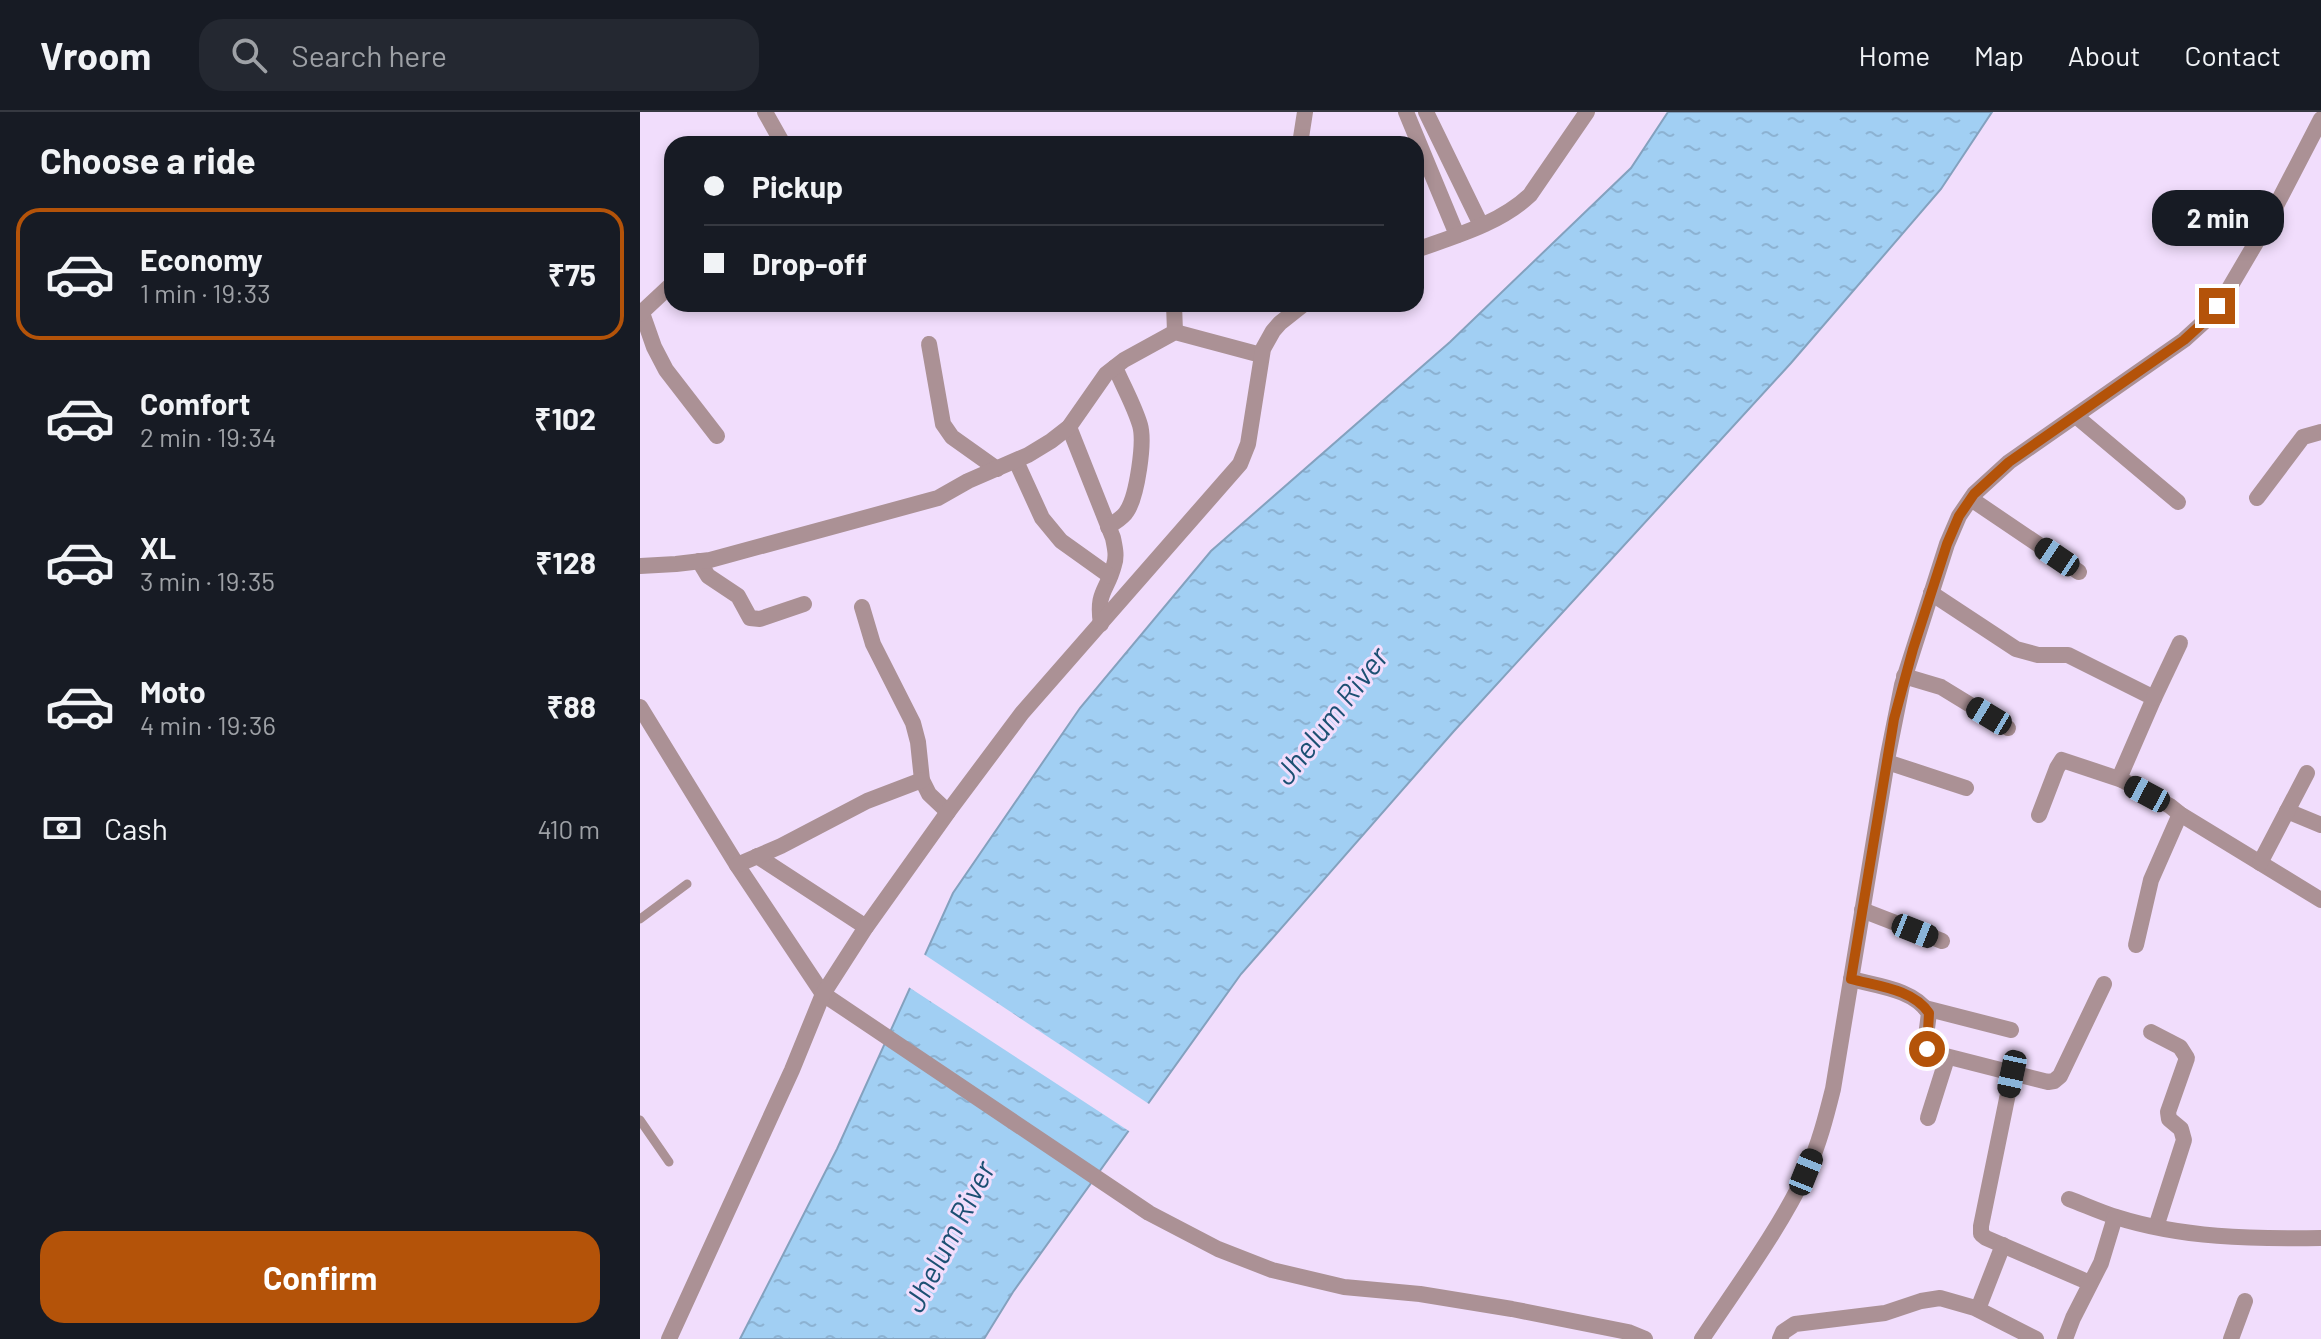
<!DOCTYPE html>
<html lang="en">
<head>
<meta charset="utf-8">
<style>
	:root { --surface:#171b24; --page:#242831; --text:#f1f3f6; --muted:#9ea1a6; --line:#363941; --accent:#b45309 }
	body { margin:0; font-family:Barlow,sans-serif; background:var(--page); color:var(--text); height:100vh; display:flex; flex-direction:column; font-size:30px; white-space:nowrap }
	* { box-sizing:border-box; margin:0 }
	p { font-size:26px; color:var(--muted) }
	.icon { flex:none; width:44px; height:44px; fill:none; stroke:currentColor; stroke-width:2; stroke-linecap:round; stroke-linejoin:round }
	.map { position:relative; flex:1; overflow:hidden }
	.sheet { display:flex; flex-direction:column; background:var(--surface); width:640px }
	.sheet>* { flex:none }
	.banner { position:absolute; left:24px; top:24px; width:760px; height:176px; border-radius:24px; box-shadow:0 4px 12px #0003; display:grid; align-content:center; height:176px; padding:0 40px; background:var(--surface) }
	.end { position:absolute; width:36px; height:36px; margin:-18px; border:10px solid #b45309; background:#fff; box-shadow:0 0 0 4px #fff }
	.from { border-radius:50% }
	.bubble { position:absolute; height:56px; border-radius:24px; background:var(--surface); box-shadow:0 4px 12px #0003; font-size:26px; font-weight:700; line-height:56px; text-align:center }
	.car { position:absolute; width:24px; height:48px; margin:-24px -12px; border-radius:10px; box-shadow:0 0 6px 2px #0007; background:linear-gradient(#222 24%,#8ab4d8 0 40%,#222 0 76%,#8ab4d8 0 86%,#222 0) }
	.banner b { display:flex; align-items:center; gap:28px; height:76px; font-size:30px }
	.banner b+b { border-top:2px solid var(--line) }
	.banner i { width:20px; height:20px; background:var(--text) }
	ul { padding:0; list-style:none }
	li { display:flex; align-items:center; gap:24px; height:132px; margin:0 16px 12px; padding:0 24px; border:4px solid transparent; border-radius:24px }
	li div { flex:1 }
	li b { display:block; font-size:30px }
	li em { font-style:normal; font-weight:700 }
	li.current { border-color:var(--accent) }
	li>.icon { width:72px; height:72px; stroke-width:1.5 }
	h2 { padding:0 40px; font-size:36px; line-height:96px }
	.pay { display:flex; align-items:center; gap:20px; height:88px; padding:0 40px; font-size:30px }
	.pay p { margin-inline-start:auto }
	.cta { display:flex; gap:16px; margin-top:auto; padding:16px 40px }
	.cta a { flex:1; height:92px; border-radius:24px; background:var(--accent); color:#fff; font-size:32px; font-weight:700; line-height:92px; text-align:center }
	header { display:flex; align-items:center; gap:48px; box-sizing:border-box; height:112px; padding:0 40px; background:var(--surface); border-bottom:2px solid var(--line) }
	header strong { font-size:38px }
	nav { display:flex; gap:44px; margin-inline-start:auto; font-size:28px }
	.search { width:560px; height:72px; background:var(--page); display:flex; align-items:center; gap:20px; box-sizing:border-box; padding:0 28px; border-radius:24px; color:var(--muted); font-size:30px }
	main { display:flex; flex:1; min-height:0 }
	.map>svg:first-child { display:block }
	.water { fill:url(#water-ripples); stroke:#84a1be; stroke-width:2 }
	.pier { fill:#f1ddfc }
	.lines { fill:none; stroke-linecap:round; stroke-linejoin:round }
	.service { stroke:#ab9195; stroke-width:9 }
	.minor { stroke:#ab9195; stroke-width:16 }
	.tertiary { stroke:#ab9195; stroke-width:16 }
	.route { stroke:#b45309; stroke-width:10 }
	.labels { text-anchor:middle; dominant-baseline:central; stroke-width:6; stroke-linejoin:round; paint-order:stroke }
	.water-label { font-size:30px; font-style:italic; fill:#1c5073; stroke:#f1ddfc }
</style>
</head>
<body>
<header>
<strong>Vroom</strong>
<div class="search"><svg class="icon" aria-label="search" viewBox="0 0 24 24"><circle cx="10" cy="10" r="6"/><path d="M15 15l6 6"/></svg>Search here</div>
<nav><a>Home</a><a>Map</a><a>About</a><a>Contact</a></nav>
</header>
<main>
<section class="sheet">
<h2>Choose a ride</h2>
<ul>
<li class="current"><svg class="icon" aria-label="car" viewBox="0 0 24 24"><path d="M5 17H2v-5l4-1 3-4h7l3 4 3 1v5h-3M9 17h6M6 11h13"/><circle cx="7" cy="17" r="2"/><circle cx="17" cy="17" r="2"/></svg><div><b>Economy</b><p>1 min · 19:33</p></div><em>₹75</em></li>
<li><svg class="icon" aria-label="car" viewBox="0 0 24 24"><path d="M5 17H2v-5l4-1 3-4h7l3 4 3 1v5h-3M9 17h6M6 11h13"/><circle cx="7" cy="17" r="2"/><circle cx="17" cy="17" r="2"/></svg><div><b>Comfort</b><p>2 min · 19:34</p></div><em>₹102</em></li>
<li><svg class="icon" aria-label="car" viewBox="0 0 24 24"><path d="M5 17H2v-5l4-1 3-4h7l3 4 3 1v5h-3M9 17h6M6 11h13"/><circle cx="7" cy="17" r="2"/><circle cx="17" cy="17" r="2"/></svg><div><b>XL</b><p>3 min · 19:35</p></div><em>₹128</em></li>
<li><svg class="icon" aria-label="car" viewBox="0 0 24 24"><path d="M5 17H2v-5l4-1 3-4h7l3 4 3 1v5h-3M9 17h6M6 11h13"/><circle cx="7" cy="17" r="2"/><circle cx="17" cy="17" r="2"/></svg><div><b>Moto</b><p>4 min · 19:36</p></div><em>₹88</em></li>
</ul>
<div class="pay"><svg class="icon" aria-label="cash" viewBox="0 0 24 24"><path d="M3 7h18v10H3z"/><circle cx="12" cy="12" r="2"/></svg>Cash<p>410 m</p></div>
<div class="cta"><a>Confirm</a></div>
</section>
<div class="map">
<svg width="1681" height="1227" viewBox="0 0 1681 1227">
	<defs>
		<pattern id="water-ripples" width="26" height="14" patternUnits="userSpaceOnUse" patternTransform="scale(2)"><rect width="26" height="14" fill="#a1cff3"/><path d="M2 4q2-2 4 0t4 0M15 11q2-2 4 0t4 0" fill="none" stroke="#8cb2d2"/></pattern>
	</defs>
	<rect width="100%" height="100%" fill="#f1ddfc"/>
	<polygon class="water" points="1028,0 1352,0 1301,77 1151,251 814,619 601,862 373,1180 344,1227 100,1227 197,1037 313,781 440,596 571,439 810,230 991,56"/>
	<polygon class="pier" points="282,841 512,994 492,1021 267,874"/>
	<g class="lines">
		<g class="service">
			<polyline points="0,807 47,772"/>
			<polyline points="0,1008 29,1050"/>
		</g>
		<g class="minor">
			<polyline points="125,0 143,32"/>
			<polyline points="766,0 817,123"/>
			<polyline points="786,0 841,113"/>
			<polyline points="660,32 665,0"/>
			<path d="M 776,138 C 815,124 859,112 890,83 L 947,0"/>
			<polyline points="534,192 535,220"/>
			<polyline points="2,201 14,235 26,258 77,324"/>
			<polyline points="0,202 32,172"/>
			<polyline points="289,232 303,312 312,325 357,357"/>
			<polyline points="1437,305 1538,390"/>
			<path d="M 429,315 L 473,426 C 475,436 477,444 474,453 C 467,480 456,479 461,512"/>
			<polyline points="376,349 402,406 421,429 470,464"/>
			<polyline points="1617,386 1663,325 1681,320"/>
			<polyline points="1331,387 1439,460"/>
			<path d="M 468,415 C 475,410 483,406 487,399 C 497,384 505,330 500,313 C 494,293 483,274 475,255"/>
			<polyline points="59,449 68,464 98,484 110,506 120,507 164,492"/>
			<polyline points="0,454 36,452 70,448 298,386 328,369 388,343 411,329 429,315 466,262 484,248 535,220 621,243"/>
			<polyline points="1291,481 1376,537 1398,543 1428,543 1514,586 1481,662 1482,668 1530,694 1540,702 1681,788"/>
			<polyline points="222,495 233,532 273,611 278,630 282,668 289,682 308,700"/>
			<polyline points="1264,564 1301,575 1368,616"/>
			<polyline points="1514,586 1540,531"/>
			<polyline points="0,595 97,753 183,882 509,1101 578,1137 632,1158 704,1175 780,1182 872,1197 988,1220 1005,1227"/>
			<polyline points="1247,650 1326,676"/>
			<polyline points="1647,699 1681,713"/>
			<polyline points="1399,703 1417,656 1422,648 1482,668"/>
			<polyline points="117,744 226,815"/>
			<polyline points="1620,751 1667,661"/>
			<polyline points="97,753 141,734 227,689 282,668"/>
			<polyline points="1222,798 1302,829"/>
			<polyline points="1496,833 1511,768 1540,702"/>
			<path d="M 1211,867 C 1237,874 1273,877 1289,901 L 1285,932 L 1290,940 L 1408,970 L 1414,969 L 1420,964 L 1464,872"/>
			<polyline points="1285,896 1371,918"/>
			<polyline points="1511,920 1540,935 1547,946 1528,1000 1529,1007 1541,1017 1544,1028 1516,1115"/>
			<polyline points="1372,962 1341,1114 1341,1122 1346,1126 1450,1171"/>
			<polyline points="1288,1006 1307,946"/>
			<path d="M 1429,1087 C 1445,1093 1460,1100 1476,1105 C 1542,1126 1612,1127 1681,1126"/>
			<polyline points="1338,1197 1363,1133"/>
			<polyline points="29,1227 152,958 183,882 226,815 308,700 382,601 600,352 608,332 623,237 633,219 640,211 664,192"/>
			<polyline points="1140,1227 1143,1220 1155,1212 1245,1201 1281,1189 1300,1186 1335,1196 1396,1227"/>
			<polyline points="1425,1227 1433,1206 1461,1151 1475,1105"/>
			<polyline points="1591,1227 1605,1189"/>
		</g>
		<path class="tertiary" d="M 1062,1227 C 1098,1173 1139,1118 1167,1059 C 1179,1032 1186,1005 1193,977 L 1248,643 L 1262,573 L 1307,432 L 1319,404 L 1334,382 L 1369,350 L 1544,228 L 1566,208 L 1587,180 L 1624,117 L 1681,7"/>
	</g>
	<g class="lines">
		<path class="route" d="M 1287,937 L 1289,901 C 1273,877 1237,874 1211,867 L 1254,607 L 1273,537 L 1307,432 L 1319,404 L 1334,382 L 1369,350 L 1544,228 L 1566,208 L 1577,194"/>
	</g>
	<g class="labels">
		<g class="water-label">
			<text transform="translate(690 603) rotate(-52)">Jhelum River</text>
			<text transform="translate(308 1124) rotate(-63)">Jhelum River</text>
		</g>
	</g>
</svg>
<i class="end from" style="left:1287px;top:937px"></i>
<i class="end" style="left:1577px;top:194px"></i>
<div class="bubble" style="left:1512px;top:78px;width:132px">2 min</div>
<i class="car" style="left:1417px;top:445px;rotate:304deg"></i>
<i class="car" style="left:1349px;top:604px;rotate:301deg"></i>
<i class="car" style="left:1507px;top:682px;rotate:298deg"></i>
<i class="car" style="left:1275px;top:819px;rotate:112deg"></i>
<i class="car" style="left:1372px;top:962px;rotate:192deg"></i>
<i class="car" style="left:1166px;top:1060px;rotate:22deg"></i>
<div class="banner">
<b><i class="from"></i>Pickup</b>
<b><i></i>Drop-off</b>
</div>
</div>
</main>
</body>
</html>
